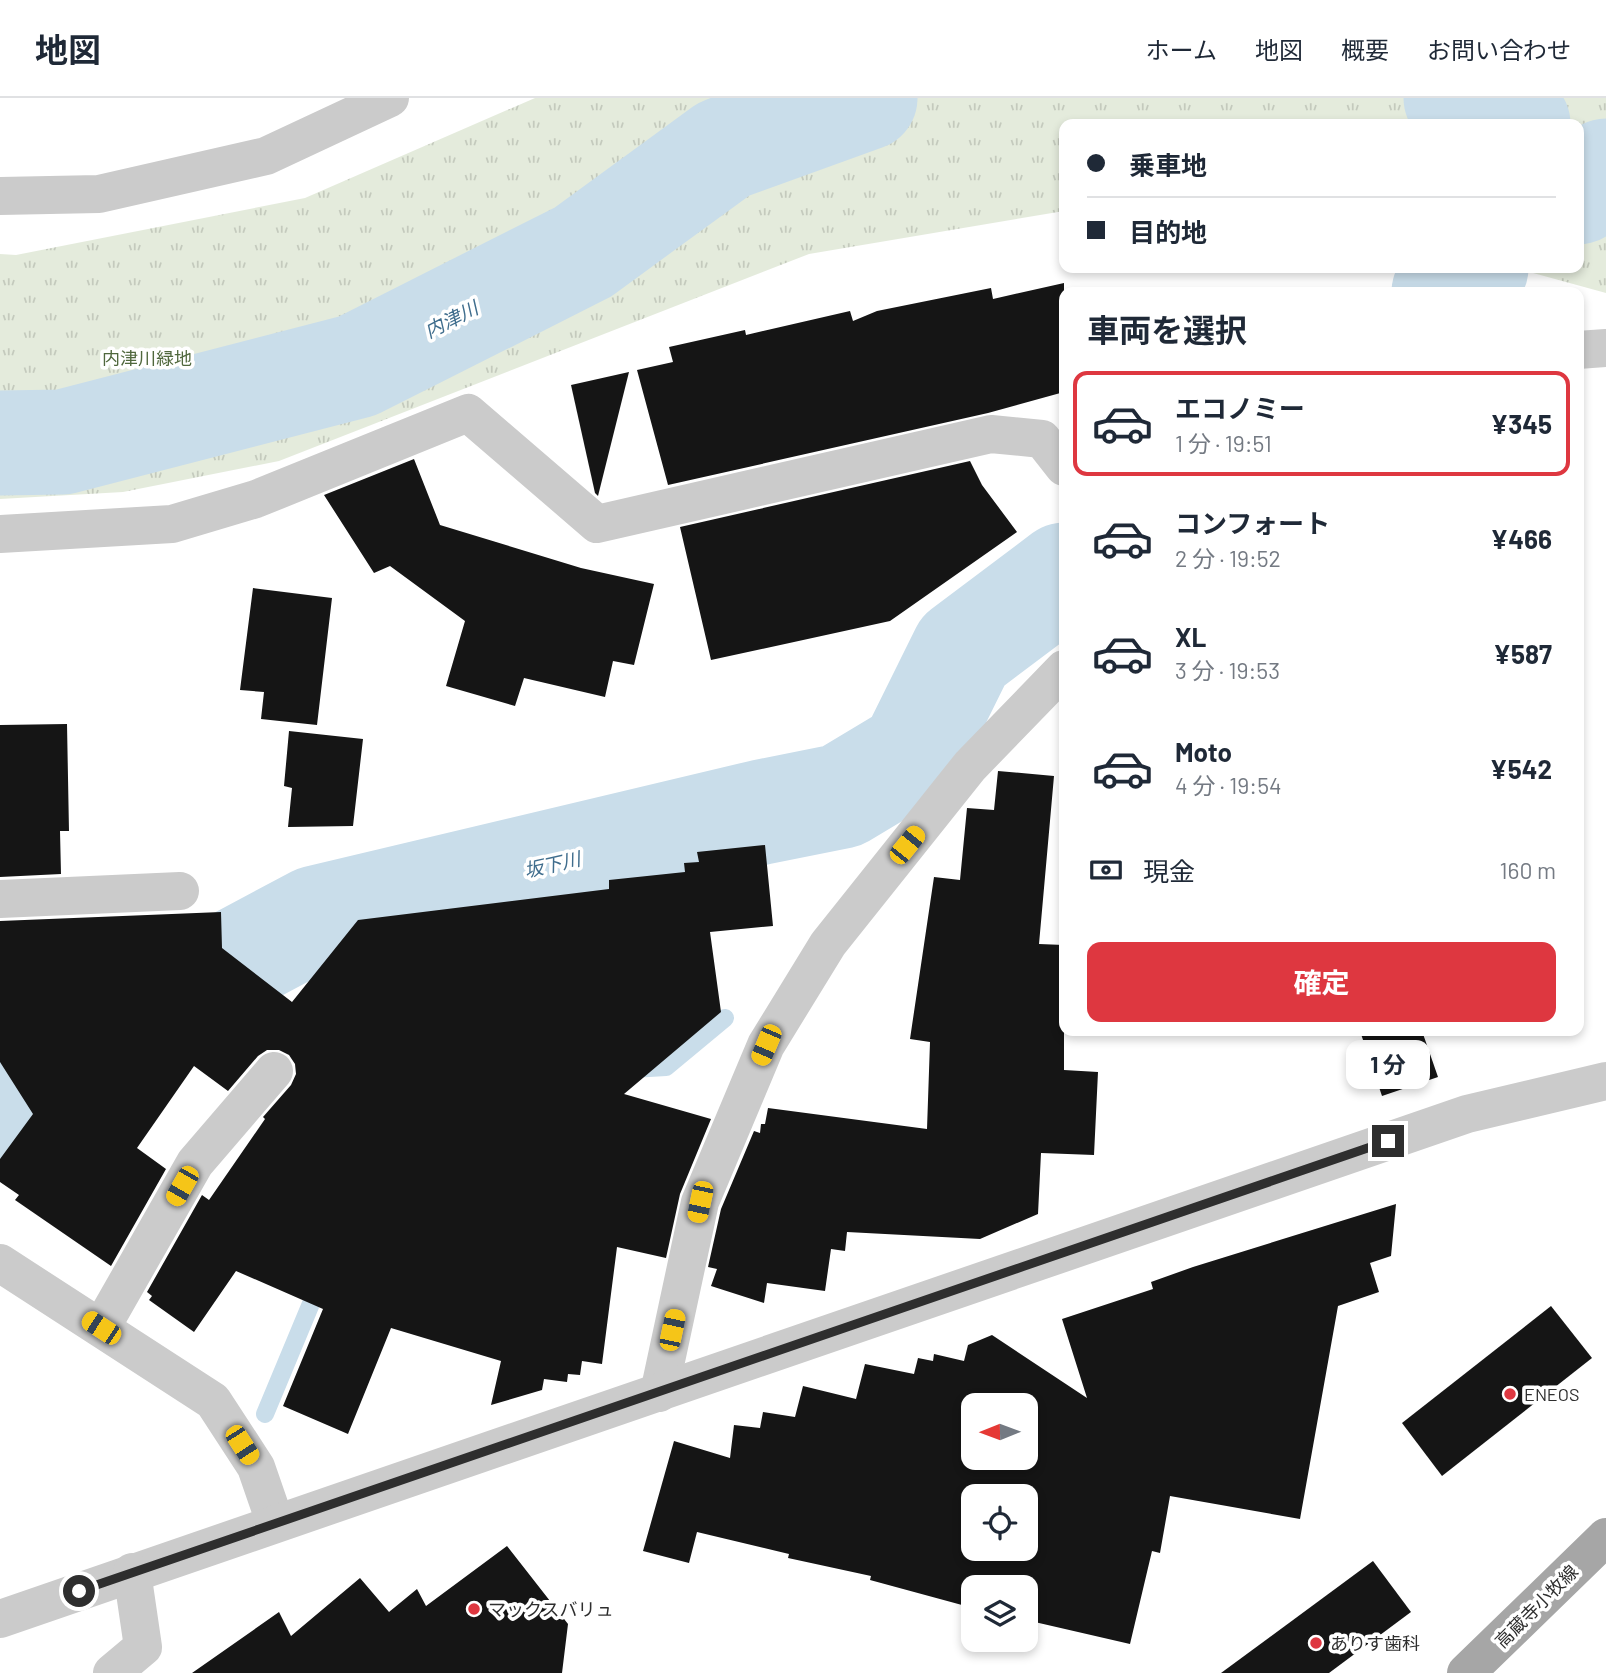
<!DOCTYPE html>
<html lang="ja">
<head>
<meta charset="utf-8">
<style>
	:root { --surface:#fff; --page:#f2f2f3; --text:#1f2937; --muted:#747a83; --line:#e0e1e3; --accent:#de3740 }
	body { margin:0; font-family:Barlow,"Noto Sans JP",sans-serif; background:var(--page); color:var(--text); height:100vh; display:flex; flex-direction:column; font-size:26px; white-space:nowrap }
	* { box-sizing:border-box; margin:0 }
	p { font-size:23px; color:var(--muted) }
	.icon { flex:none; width:38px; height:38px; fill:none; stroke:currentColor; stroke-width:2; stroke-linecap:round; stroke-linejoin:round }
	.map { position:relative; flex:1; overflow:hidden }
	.drawer { position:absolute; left:1059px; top:189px; width:525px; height:749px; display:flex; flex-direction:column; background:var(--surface); border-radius:14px; box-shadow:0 4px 10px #0003 }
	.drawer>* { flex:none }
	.guide { position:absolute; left:1059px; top:21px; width:525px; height:154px; border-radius:14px; box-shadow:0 4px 10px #0003; display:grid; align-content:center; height:154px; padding:0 28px; background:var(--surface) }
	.needle { width:46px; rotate:269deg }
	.buttons { position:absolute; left:961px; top:1295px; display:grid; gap:14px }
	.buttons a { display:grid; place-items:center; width:77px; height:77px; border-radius:14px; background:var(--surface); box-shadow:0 4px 10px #0003; font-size:35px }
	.end { position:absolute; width:32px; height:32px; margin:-16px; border:9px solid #2e2e2e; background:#fff; box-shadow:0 0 0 4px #fff }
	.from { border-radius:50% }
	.bubble { position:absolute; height:49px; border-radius:14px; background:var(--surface); box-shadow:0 4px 10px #0003; font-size:23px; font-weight:700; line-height:49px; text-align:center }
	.car { position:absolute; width:21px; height:42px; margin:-21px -10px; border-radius:9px; box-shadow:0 0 5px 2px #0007; background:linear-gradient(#f5c518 24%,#345 0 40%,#f5c518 0 76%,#345 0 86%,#f5c518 0) }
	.guide b { display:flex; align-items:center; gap:24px; height:66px; font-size:26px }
	.guide b+b { border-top:2px solid var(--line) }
	.guide i { width:18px; height:18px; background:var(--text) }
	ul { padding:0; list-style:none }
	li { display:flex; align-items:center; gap:21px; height:105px; margin:0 14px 10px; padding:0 14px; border:4px solid transparent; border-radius:14px }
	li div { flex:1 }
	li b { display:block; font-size:26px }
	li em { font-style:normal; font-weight:700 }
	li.current { border-color:var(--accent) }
	li>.icon { width:63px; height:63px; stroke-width:1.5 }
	h2 { padding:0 28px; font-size:32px; line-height:84px }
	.pay { display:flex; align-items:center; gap:18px; height:77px; padding:0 28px; font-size:26px }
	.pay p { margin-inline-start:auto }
	.action { display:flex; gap:14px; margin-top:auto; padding:14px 28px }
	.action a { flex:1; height:80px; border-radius:14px; background:var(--accent); color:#fff; font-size:28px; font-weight:700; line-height:80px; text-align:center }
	header { display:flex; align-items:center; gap:42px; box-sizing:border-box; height:98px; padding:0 35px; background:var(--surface); border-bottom:2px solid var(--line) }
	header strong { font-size:33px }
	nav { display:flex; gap:38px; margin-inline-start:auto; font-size:24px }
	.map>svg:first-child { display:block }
	.park { fill:url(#park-tufts) }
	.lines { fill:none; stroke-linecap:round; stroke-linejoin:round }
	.stream { stroke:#c9ddea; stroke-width:18 }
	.river { stroke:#c9ddea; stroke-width:105 }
	.building { fill:#151515; fill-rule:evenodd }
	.minor { stroke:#cbcbcb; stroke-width:38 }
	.major { stroke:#a6a6a6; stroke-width:38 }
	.route { stroke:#2e2e2e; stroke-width:9 }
	.poi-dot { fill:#de3740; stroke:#fff; stroke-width:2.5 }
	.labels { text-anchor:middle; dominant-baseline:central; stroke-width:7; stroke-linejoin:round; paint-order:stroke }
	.park-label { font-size:18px; fill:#50683d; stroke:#fff }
	.poi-label { font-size:18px; fill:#2e2e2e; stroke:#fff; text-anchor:start }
	.street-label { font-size:18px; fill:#2e2e2e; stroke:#fff }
	.water-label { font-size:19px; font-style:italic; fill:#3f6d8d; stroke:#fff }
</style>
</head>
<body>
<header>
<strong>地図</strong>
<nav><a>ホーム</a><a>地図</a><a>概要</a><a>お問い合わせ</a></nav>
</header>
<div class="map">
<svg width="1606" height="1575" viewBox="0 0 1606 1575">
	<defs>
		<pattern id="park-tufts" width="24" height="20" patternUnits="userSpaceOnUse" patternTransform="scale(1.75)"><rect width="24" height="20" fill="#e4ebdc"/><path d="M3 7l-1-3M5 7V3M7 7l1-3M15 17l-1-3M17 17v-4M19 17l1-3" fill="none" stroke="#c4cabd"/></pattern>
	</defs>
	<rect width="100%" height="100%" fill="#fff"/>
	<polygon class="park" points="535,0 1606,0 1606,195 1515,170 1578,170 1578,26 1064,26 1064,113 809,156 279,363 123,394 0,401 0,156 16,157 305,100"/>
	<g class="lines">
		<g class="stream">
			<polyline points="838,733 842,698"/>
			<polyline points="632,971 666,969 725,920"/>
			<polyline points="265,1316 320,1184"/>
		</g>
		<g class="river">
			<polyline points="1456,0 1518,26"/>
			<polyline points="1578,94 1606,73"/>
			<polyline points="1444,194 1476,170"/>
			<polyline points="0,345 63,344 357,268 583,154 724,51 865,0"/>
			<polyline points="0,1024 95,938 316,820 762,714 842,698 912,656 963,553 1064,477"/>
		</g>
	</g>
	<g class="building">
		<polygon points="1064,185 1064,294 988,315 668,387 637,272 673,264 669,249 745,232 746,237 850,213 853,223 877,213 991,190 993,201"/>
		<polygon points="629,274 598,398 595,395 571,287"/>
		<polygon points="414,361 440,427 581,470 654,486 634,567 613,563 605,599 524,580 515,608 446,588 465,523 390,468 374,475 324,397"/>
		<polygon points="970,363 982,387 1017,434 890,523 711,562 680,429"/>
		<polygon points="253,490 332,500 317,627 261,621 264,594 240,592"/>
		<polygon points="67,626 69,733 60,733 61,776 0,779 0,627"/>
		<polygon points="289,633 363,641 353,728 288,729 292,690 284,688"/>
		<polygon points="998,673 1054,678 1039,846 1064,847 1064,972 1098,974 1094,1057 1041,1055 1038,1116 980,1141 847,1134 845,1153 831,1151 825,1193 767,1185 764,1205 711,1188 717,1171 708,1169 721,1111 754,1033 760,1035 761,1026 765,1026 768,1010 927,1031 930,944 910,941 934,779 960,782 967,710 994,712"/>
		<polygon points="765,747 773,828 710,834 721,914 624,996 711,1021 680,1096 666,1160 617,1149 602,1266 582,1263 580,1277 568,1276 567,1284 544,1281 542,1292 491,1307 501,1263 391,1230 348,1336 283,1308 323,1211 236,1173 194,1234 149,1202 152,1198 147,1194 202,1097 209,1102 265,1021 263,1019 291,987 296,976 295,966 289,957 279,952 267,952 258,958 228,993 194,968 137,1050 166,1071 111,1168 15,1102 19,1097 0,1084 0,1061 33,1016 0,964 0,823 221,814 222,850 292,904 358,822 609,791 609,782 685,774 684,765 699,764 697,754"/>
		<polygon points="1360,933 1422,933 1438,979 1382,998"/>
		<path d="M 1396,1106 L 1391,1158 L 1370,1165 L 1379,1194 L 1338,1208 L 1300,1421 L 1170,1398 L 1160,1455 L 1152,1453 L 1130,1546 L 1026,1522 L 1026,1489 L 973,1489 L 973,1510 L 870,1482 L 871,1478 L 788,1460 L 789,1456 L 697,1434 L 689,1465 L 643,1453 L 674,1343 L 730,1360 L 734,1327 L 760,1330 L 763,1314 L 795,1319 L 803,1288 L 856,1301 L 865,1266 L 914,1276 L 918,1260 L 933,1263 L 934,1256 L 964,1263 L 968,1247 L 992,1237 L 1087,1300 L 1062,1221 L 1153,1191 L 1151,1184 L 1193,1169 ZM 973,1307 L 1026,1307 L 1026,1360 L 973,1360 ZM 973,1398 L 1026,1398 L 1026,1451 L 973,1451 Z"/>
		<polygon points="1551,1208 1592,1260 1442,1378 1402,1325"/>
		<polygon points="507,1448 568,1526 562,1575 192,1575 279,1514 291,1538 360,1480 389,1514 417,1491 426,1508"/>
		<polygon points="1373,1463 1411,1514 1329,1575 1221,1575"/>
	</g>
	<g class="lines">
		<g class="minor">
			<polyline points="0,98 99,96 266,58 390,0"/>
			<polyline points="1578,252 1606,250"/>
			<polyline points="0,436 172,426 256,401 468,315 597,426 991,336 1042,341 1064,369"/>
			<polyline points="0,801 180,793"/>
			<polyline points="0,1165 213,1303 256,1369 275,1424"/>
			<polyline points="101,1230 195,1065 274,973"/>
			<polyline points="659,1295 700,1104 766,947 828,846 970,668 1064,571"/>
			<polyline points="0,1521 1467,1016 1606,983"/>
			<polyline points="112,1575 143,1549 132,1474"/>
		</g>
		<polyline class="major" points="1466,1575 1606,1439"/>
	</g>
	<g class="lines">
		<polyline class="route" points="79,1493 1388,1043"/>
	</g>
	<g class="poi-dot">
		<circle cx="1510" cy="1296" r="7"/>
		<circle cx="474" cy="1511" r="7"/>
		<circle cx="1316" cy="1545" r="7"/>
	</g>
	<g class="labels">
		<g class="park-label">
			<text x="147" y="260">内津川緑地</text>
		</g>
		<g class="poi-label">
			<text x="1524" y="1296">ENEOS</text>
			<text x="488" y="1511">マックスバリュ</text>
			<text x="1330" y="1545">ありす歯科</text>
		</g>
		<g class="street-label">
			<text transform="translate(1536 1508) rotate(-45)">高蔵寺小牧線</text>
		</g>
		<g class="water-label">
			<text transform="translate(451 221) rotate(-27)">内津川</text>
			<text transform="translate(552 766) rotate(-13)">坂下川</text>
		</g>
	</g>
</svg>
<div class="buttons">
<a><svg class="needle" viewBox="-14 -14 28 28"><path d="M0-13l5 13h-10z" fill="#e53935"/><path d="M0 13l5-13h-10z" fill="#747a83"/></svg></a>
<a><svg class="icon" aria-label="locate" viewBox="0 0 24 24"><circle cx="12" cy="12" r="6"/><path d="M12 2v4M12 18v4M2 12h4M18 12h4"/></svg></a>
<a><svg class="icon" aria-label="layers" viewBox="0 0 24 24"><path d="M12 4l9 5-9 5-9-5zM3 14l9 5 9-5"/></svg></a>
</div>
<i class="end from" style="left:79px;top:1493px"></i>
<i class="end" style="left:1388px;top:1043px"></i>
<div class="bubble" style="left:1346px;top:942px;width:84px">1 分</div>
<i class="car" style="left:907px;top:747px;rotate:39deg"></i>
<i class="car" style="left:766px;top:947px;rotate:203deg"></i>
<i class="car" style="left:182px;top:1088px;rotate:210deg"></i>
<i class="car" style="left:700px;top:1104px;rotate:192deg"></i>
<i class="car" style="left:101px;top:1230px;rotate:303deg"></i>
<i class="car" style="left:672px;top:1232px;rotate:12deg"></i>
<i class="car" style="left:242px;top:1347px;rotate:147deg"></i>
<div class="guide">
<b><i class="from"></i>乗車地</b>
<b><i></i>目的地</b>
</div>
<section class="drawer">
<h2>車両を選択</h2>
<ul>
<li class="current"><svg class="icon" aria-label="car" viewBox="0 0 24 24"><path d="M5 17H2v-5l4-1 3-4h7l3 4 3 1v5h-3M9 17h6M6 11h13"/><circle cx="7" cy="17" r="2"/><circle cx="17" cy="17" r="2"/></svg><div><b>エコノミー</b><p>1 分 · 19:51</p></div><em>¥345</em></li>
<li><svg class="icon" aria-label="car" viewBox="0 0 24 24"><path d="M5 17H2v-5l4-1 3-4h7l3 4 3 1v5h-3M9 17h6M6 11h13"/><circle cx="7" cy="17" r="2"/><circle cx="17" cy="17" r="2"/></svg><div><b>コンフォート</b><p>2 分 · 19:52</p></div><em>¥466</em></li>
<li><svg class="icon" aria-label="car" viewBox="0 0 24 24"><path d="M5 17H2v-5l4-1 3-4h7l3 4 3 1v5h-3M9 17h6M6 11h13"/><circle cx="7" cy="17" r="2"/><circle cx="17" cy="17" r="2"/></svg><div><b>XL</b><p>3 分 · 19:53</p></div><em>¥587</em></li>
<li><svg class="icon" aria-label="car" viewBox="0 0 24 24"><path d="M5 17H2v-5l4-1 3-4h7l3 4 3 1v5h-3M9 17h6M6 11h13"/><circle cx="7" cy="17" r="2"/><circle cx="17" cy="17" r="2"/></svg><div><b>Moto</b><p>4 分 · 19:54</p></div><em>¥542</em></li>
</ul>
<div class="pay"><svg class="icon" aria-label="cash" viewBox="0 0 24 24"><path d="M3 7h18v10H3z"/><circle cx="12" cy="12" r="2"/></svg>現金<p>160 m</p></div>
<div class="action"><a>確定</a></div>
</section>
</div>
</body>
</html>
